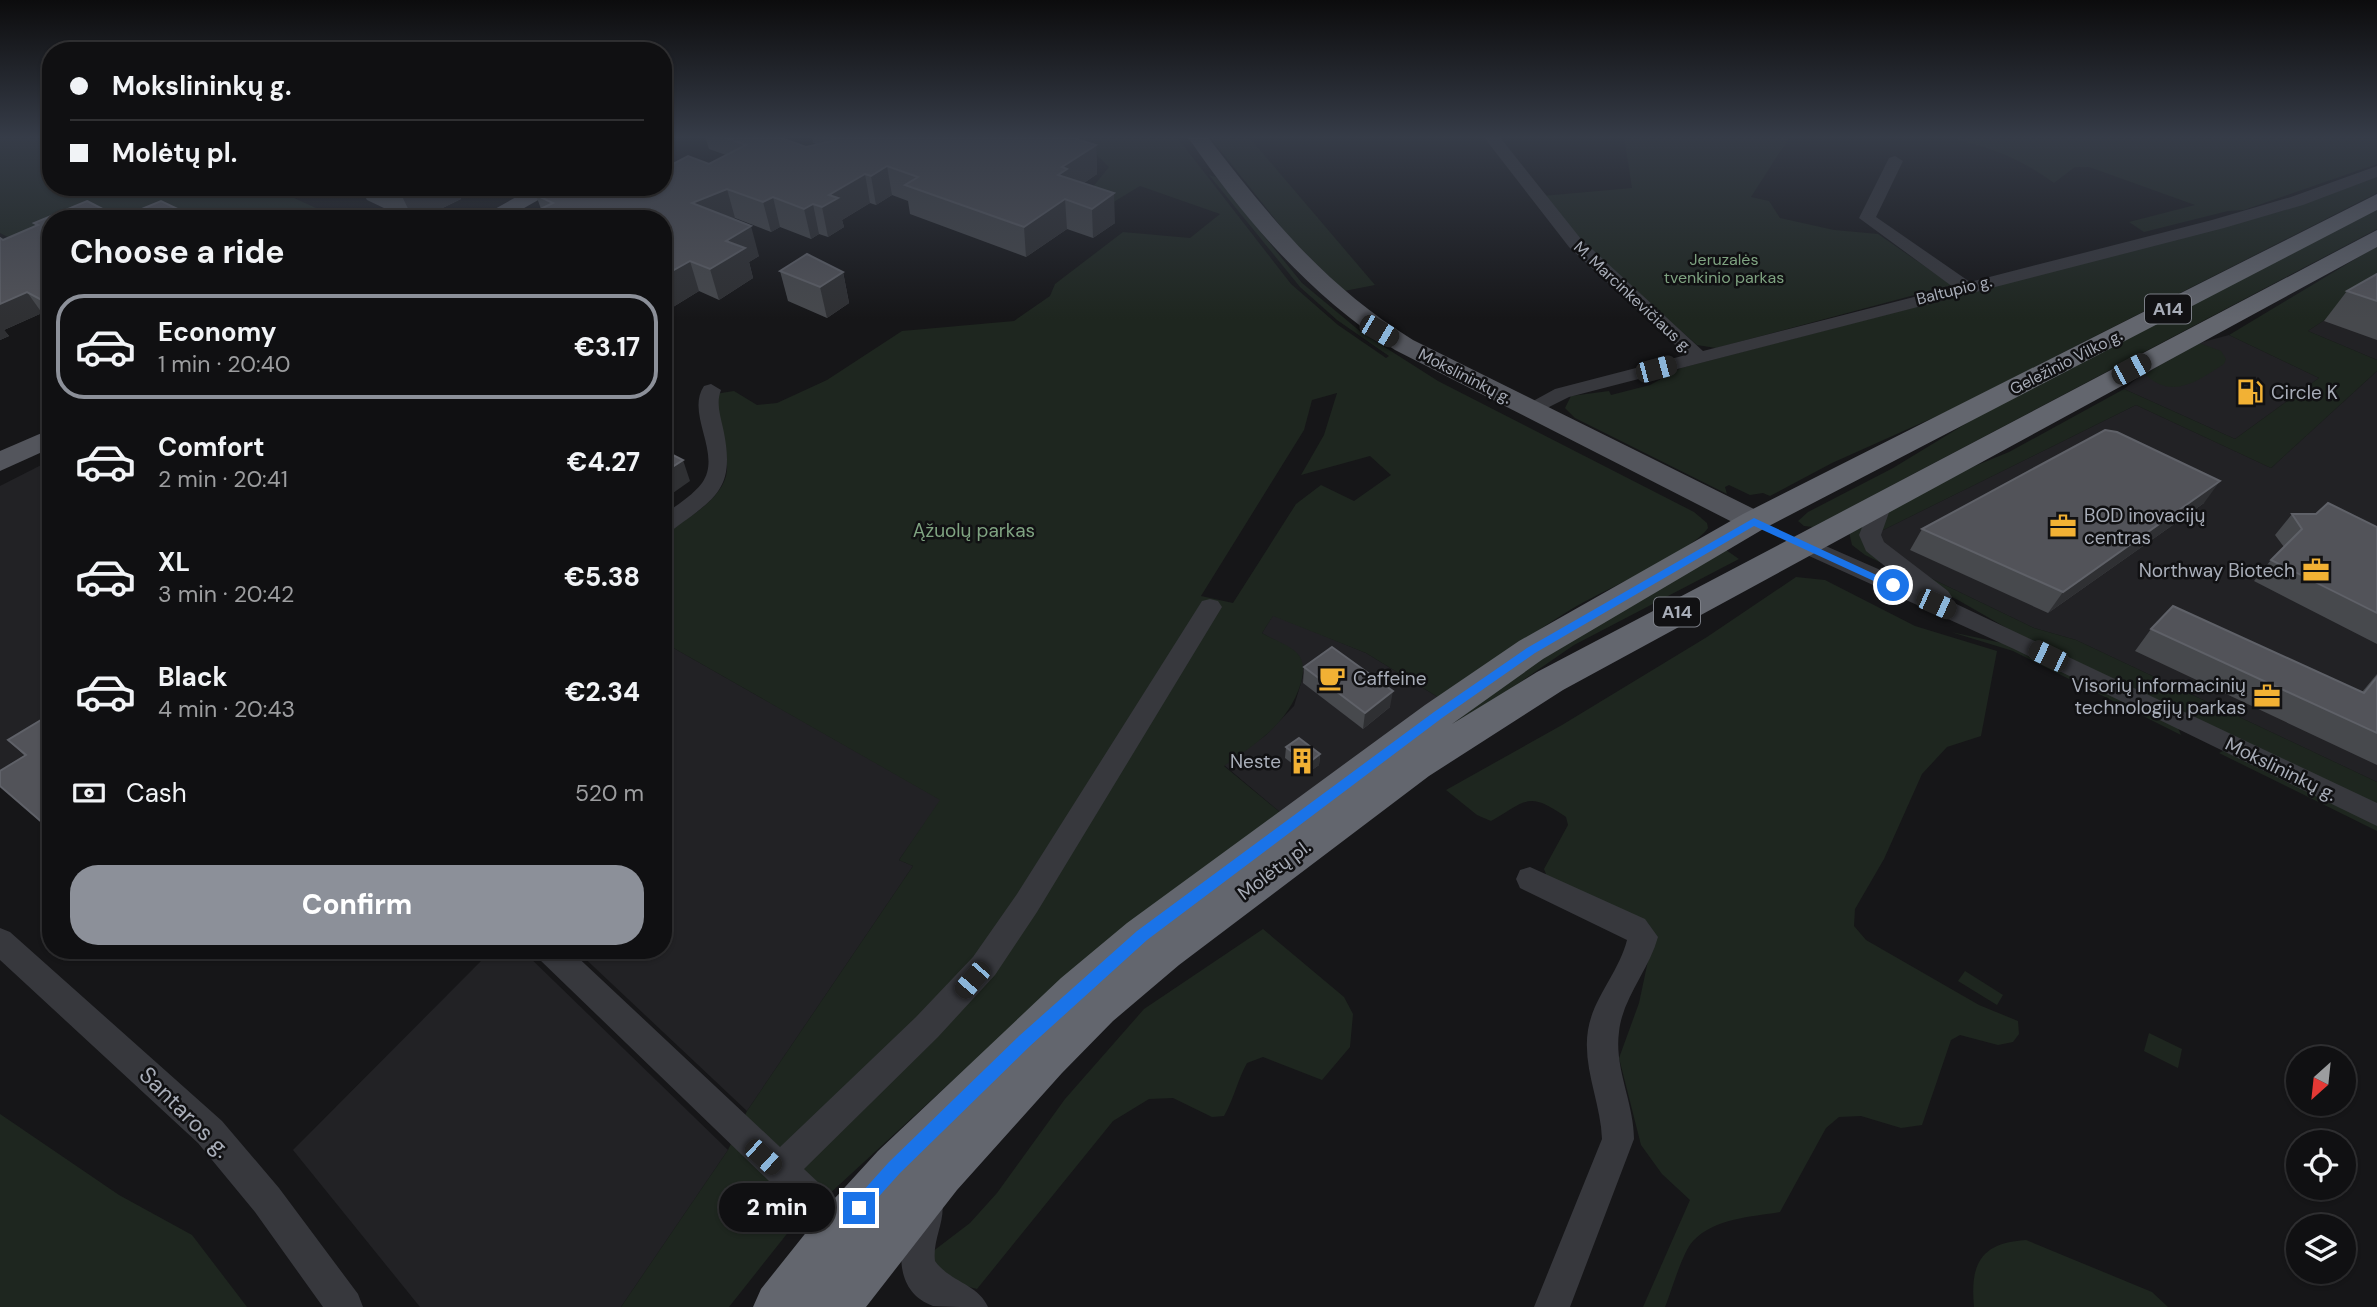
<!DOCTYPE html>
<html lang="en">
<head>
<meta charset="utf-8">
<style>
	:root { --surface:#101012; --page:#19191b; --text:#f1f3f6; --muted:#9c9d9f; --line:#303032; --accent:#8c9099 }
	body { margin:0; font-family:"DM Sans",sans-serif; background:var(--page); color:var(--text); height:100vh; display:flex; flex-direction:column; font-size:26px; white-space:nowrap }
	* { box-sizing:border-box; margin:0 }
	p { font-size:23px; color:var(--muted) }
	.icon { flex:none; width:38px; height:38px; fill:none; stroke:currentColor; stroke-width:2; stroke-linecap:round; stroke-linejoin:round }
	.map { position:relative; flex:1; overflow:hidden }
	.drawer { position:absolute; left:42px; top:210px; width:630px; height:749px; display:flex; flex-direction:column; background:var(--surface); border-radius:28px; box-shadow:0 2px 5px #0004,0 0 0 2px var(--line) }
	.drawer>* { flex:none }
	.hud { position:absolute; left:42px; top:42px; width:630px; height:154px; border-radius:28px; box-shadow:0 2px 5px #0004,0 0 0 2px var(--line); display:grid; align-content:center; height:154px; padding:0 28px; background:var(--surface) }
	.needle { width:46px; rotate:207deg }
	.controls { position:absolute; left:2286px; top:1046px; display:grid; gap:14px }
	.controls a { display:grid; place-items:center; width:70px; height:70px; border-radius:50%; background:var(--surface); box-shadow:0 2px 5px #0004,0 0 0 2px var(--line); font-size:35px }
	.end { position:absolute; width:32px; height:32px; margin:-16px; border:9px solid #1a73e8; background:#fff; box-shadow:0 0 0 4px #fff }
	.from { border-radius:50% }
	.bubble { position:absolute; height:49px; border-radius:24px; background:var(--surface); box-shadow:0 2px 5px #0004,0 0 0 2px var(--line); font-size:23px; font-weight:800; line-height:49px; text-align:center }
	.car { position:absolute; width:21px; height:42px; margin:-21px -10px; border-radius:9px; box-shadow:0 0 5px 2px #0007; background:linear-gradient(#222 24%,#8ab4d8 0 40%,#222 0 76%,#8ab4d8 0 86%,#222 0) }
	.hud b { display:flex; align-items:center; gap:24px; height:66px; font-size:26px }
	.hud b+b { border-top:2px solid var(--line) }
	.hud i { width:18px; height:18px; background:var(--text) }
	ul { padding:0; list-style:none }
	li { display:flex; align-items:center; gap:21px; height:105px; margin:0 14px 10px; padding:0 14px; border:4px solid transparent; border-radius:28px }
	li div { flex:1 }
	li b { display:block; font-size:26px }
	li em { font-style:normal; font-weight:800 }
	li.on { border-color:var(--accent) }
	li>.icon { width:63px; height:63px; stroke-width:1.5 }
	h2 { padding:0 28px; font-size:32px; line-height:84px }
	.pay { display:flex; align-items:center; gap:18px; height:77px; padding:0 28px; font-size:26px }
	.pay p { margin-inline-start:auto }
	.primary-button { display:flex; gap:14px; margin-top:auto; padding:14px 28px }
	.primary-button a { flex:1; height:80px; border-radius:28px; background:var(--accent); color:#fff; font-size:28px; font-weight:800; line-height:80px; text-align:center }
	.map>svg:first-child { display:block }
	.built { fill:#222225 }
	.green { fill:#1e261f; fill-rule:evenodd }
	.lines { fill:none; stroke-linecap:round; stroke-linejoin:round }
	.minor { fill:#37383d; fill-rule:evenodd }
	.major { fill:#53555c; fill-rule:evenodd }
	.highway { fill:#63666e; fill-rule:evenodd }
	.wall { fill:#47494d }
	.shaded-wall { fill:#2f3033 }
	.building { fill:#525359; stroke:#5f6168; stroke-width:2 }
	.route { fill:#1a73e8 }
	.labels { text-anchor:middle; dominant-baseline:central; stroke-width:5; stroke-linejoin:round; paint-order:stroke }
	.far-park-label { font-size:16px; fill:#7fa381; stroke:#111113 }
	.far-street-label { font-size:16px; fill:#a8adb8; stroke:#111113 }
	.shield { fill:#111113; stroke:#7b7e86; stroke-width:2 }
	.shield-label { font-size:18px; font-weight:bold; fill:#a8adb8 }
	.poi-label { font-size:19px; fill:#a8adb8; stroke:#111113; text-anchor:start }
	.park-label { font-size:19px; fill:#7fa381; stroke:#111113 }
	.street-label { font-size:19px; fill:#a8adb8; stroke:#111113 }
	.near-street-label { font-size:23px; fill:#a8adb8; stroke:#111113 }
</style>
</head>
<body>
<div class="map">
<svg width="2377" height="1307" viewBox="0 0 2377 1307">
	<rect width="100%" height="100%" fill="#161618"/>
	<g class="built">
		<polygon points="2377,285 2377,360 2308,331"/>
		<polygon points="2229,335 2319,378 2235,439 2124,389 2146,371 2199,343"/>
		<polygon points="2377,371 2377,782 2076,640 2034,628 1866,547 1863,540 2136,405 2271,468"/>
		<polygon points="51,460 51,738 0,770 0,486"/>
		<polygon points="1273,615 1366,653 1441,699 1282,814 1224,765 1266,735 1294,706 1304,673 1295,652 1262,633"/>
		<polygon points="663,642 941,800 899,860 913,866 747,1111 576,950 663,950"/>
		<polygon points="492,950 522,950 728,1150 621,1307 420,1307 293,1150"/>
	</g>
	<g class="green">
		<polygon points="0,136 51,136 51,187 270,187 340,219 51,219 25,246 0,233"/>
		<path d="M 1067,136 L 1176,136 L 1291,284 L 1338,325 L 1386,358 L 1389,356 L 1337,320 L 1300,287 L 1209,175 L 1216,177 L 1302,283 L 1361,332 L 1438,381 L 1694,512 L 1707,523 L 1708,528 C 1692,552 1601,591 1570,610 C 1525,638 1483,668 1441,699 L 1366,653 L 1273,616 L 1262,633 C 1272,639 1287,644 1296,652 C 1305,661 1304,672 1301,683 C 1288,724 1258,742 1224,766 L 1282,814 L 987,1049 L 790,1230 L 729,1307 L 621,1307 L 728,1150 L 747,1111 L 913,866 L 899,860 L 940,800 L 663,642 L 663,535 C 684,520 725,499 727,470 C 728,448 717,417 715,394 L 734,391 L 757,405 L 777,403 L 827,380 L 902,331 L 1014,321 L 1050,296 L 1055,284 L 1123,232 L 1190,238 L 1220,214 L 1140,186 L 1097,212 L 1079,204 L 1109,167 L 1084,142 ZM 1337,393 L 1324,435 L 1301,475 L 1370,456 L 1391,475 L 1354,501 L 1321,485 L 1296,504 L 1233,603 L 1201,596 L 1304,430 L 1312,400 Z"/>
		<polygon points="1209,136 1248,136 1375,285 1344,291 1290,238"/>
		<polygon points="1624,136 1790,136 1751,197 1769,201 1780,218 1834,230 1878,234 1952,285 1716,348 1697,345 1601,261 1542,196 1632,188"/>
		<path d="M 1944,136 L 2377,136 L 2377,164 L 2244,210 L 2228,211 L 2144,232 L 2129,222 L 2195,205 L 2089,167 L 2075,167 L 2054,183 C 2017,156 1988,147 1944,136 Z"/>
		<polygon points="2377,176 2377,193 2361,201 1946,412 1832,463 1770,496 1763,493 1750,495 1729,485 1725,487 1727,494 1575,418 1565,408 1571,396 1609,391 1611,395 1650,385 1681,368 2285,210"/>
		<polygon points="2377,209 2377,229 1813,527 1804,526 1798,521 1808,512 1893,468 1985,412"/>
		<polygon points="2377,246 2377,285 2308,331 2377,360 2377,371 2271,468 2136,405 1863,540 1866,547 2034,628 2076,640 2377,782 2377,807 2024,638 1958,600 1865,555 1852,545 1849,532 1943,479 2009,452 2124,389 2235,439 2319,378 2229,335"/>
		<path d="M 2199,343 L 2221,351 L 2226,359 L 2224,364 C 2199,380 2172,401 2145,374 Z"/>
		<polygon points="1726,550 1739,559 1574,645 1431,744 1427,743 1513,678 1599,622"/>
		<path d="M 1796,577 L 1825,580 L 1915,626 L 1997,651 L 1981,736 L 1947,747 L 1922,774 L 1884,859 L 1855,909 L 1854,926 L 1866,940 L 1979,1005 L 2018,1021 L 2019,1034 L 2013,1042 L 1998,1045 L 1960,1035 L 1951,1040 L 1922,1125 L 1901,1128 L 1861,1116 L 1839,1117 L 1826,1128 L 1780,1212 C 1751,1217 1715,1218 1693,1241 C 1682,1253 1672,1290 1665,1307 L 1643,1307 L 1690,1200 L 1662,1174 L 1641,1145 L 1619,1058 L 1639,1003 L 1652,942 L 1549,882 L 1544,869 L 1568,825 L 1566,817 C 1528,791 1528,800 1491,821 L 1477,815 L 1446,790 L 1562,725 L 1707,637 Z"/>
		<polygon points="1951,632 2007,644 2178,728 2181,735 2013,651"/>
		<polygon points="2225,750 2377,822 2377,831 2219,753"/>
		<path d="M 1263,929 L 1344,997 L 1353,1014 L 1350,1047 L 1322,1080 L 1263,1057 L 1247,1063 C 1237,1081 1234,1099 1224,1116 L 1212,1117 L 1173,1098 L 1149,1099 L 1113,1121 L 977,1289 C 956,1283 932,1278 932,1252 L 970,1223 L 997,1193 L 1065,1099 L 1144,1009 Z"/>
		<polygon points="1965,971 2003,995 1997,1005 1958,981"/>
		<polygon points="2149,1033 2182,1049 2178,1068 2144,1051"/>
		<polygon points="0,1114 119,1195 192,1235 247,1307 0,1307"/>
		<path d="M 2026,1240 L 2152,1292 L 2168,1307 L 1974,1307 C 1970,1264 1980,1243 2026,1240 Z"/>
	</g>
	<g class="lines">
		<g class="minor">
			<polygon points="1483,136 1499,136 1581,239 1703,351 1953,287 1859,218 1889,158 1895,156 1903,161 1876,217 1970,282 2212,220 2291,197 2377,166 2377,177 2303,205 2224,228 1569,397 1531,416 1521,410 1524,406 1555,389 1686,355 1569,247"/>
			<path d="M 711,384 L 721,390 C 716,403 720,414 723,428 C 736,489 717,497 671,531 L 663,533 L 663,515 C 676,506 692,496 702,483 C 723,454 685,414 704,386 Z"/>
			<polygon points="1881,497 1889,499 1892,504 1881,535 1884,542 1948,591 1952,597 1950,601 2377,803 2377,826 2014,649 1796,550 1793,545 1796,540 1812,540 1901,579 1866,551 1859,535 1873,499"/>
			<polygon points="1210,599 1218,601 1222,607 1037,912 995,975 938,1037 804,1169 853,1215 858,1227 853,1239 841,1244 829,1239 539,959 534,950 570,950 780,1147 916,1017 973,957 1017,894 1202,601"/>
			<path d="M 1530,867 L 1645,919 L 1658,937 C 1649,970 1622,999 1619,1032 C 1614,1068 1634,1103 1634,1139 L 1570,1307 L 1534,1307 L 1602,1139 C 1601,1103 1582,1067 1588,1030 C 1593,998 1619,972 1627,940 L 1520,888 L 1516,879 L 1520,870 Z"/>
			<polygon points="0,928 10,932 222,1121 279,1188 358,1294 363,1307 323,1307 255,1212 198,1143 0,960"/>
			<path d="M 928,1190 L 940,1195 C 949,1216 932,1238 935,1261 C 950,1282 978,1284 988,1307 C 972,1307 947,1307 933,1306 C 885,1288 902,1229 916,1195 Z"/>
		</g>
		<g class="major">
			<path d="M 1187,136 L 1207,136 C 1271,218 1323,284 1413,340 L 1764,514 L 1768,521 L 1764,528 L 1754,530 L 1744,528 L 1395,350 C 1309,295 1245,220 1187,136 Z"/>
			<polygon points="534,187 561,187 505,219 477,219"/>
			<polygon points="51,429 51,448 0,471 0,451"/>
		</g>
		<polygon class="highway" points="2377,194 2377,210 1765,528 1543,659 1452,724 1537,672 2377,230 2377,247 1563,690 1429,776 1179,965 1113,1021 1062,1073 957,1190 866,1307 753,1307 761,1289 824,1210 878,1151 1061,978 1127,923 1425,705 1519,641 1743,514"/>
	</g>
	<g class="wall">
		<polygon points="705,136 778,136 806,147 817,144 813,143 812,136 1067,136 1096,145 1097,174 1084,183 1115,223 1093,238 1067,229 1026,257 910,214 908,201 892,195 876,205 870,203 842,220 844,227 828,237 819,234 811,239 780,227 771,232 735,218 733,219 759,256 749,262 753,278 719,300 699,291 673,307 663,302 663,219 528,219 526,216 541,209 536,195 663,187 726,155 709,149"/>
		<polygon points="360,187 456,187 461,199 420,219 407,219 367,200"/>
		<polygon points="87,201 120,218 161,201 186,213 189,219 51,219 51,318 42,313 4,330 9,336 0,340 0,238 3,240 36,226 34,223"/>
		<polygon points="780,271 843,272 849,303 827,318 788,301"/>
		<polygon points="2377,274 2377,340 2324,321 2347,291"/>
		<polygon points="2204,503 2048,613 1910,550 1922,529"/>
		<polygon points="2292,514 2377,527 2377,644 2254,581 2271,560 2284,547 2275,535"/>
		<polygon points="2151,629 2362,692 2377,674 2377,765 2135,651"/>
		<polygon points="1304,667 1390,707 1363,729 1303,683"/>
		<polygon points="51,714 51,831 0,786 25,756 8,740"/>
		<polygon points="1286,747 1320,754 1319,765 1306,774 1285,758"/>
	</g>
	<g class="shaded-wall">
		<polygon points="1096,145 1097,174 1069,193 1065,199 1067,229 1026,257 1024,227 1058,175 1062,167"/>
		<polygon points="887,166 892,195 876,205 871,176"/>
		<polygon points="865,174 870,203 842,220 844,227 828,237 822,207 829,195"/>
		<polygon points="411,187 456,187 461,199 420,219 413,219 400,192"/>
		<polygon points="727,189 735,218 700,233 692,203"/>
		<polygon points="1114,193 1115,223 1093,238 1092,209"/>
		<polygon points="773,197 780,227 771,232 763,202"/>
		<polygon points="813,204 819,234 811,239 804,209"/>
		<polygon points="186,213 189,219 172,219"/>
		<polygon points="751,226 759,256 749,262 753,278 719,300 710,269 726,241"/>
		<polygon points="690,261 699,291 673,307 663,276"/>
		<polygon points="843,272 849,303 827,318 820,287"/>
		<polygon points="27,292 42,313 4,330 9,336 0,340 0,304"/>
		<polygon points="683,460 690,481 663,500 663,473"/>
		<polygon points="2220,481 2204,503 2048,613 2063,592"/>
		<polygon points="1393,691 1390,707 1363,729 1365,713"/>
		<polygon points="1320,754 1319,765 1306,774 1307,764"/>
	</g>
	<g class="building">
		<polygon points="726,136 776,136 806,147 832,141 831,136 1067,136 1096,145 1062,167 1067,169 1058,175 1114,193 1092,209 1065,199 1024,227 905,185 918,177 887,166 871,176 865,174 829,195 838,198 822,207 813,204 804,209 773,197 763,202 727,189 692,203 751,226 726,241 745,248 710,269 690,261 663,276 663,219 533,219 526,216 553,203 536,195 552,187 663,187 663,169 688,156 709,164 746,145 724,137"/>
		<polygon points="389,187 411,187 400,192"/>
		<polygon points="87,201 120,218 161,201 186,213 172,219 51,219 51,305 27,292 0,304 0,238 3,240 38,225 34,223"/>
		<polygon points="807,254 843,272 820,287 780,271"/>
		<polygon points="2377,274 2377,301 2347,291"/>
		<polygon points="2105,430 2117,432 2220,481 2063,592 1922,529"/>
		<polygon points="663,450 683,460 663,473"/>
		<polygon points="2328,503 2377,527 2377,613 2271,560 2302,529 2292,514 2316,514"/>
		<polygon points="2173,606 2364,693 2377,677 2377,733 2151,629"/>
		<polygon points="1332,647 1393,691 1365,713 1304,667"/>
		<polygon points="51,714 51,830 0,786 0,771 26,755 8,740"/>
		<polygon points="1299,738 1320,754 1307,764 1286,747"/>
	</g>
	<linearGradient id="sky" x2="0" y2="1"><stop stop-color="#0c0c0d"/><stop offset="0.43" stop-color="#363c48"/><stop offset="1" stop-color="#363c48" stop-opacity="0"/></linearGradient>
	<rect width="2377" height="319" fill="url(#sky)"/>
	<polygon class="route" points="1754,518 1898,585 1889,588 1754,526 1535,653 1442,718 1147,940 1030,1046 900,1173 864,1213 853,1213 853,1202 889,1162 1019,1036 1137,931 1434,712 1527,648"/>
	<defs>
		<g id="fuel-bare" transform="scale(2.1)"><path d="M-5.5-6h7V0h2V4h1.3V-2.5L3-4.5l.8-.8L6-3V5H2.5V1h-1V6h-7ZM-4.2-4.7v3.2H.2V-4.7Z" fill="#f2b134" stroke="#111113" stroke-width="2.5" paint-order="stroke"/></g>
		<g id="office-bare" transform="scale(2.1)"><path d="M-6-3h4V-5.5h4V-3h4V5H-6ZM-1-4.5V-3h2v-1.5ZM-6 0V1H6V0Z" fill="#f2b134" stroke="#111113" stroke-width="2.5" paint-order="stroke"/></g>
		<g id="cafe-bare" transform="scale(2.1)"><path d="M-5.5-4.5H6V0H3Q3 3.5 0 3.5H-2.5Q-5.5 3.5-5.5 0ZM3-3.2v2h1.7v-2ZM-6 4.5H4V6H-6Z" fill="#f2b134" stroke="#111113" stroke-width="2.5" paint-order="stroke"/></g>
		<g id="building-bare" transform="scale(2.1)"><path d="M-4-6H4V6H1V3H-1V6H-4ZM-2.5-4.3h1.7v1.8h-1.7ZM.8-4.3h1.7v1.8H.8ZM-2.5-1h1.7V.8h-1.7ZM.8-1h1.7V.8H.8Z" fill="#f2b134" stroke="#111113" stroke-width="2.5" paint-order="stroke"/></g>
	</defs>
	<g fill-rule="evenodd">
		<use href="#fuel-bare" x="2250" y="392"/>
		<use href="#office-bare" x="2063" y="526"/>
		<use href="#office-bare" x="2316" y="570"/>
		<use href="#cafe-bare" x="1332" y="678"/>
		<use href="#office-bare" x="2267" y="696"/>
		<use href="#building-bare" x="1302" y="761"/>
	</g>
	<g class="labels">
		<g class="far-park-label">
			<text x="1724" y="259">Jeruzalės<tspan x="1724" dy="18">tvenkinio parkas</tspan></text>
		</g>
		<g class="far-street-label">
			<text transform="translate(1954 290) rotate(-14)">Baltupio g.</text>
			<text transform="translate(1633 297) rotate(43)">M. Marcinkevičiaus g.</text>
			<text transform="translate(2066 362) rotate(-27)">Geležinio Vilko g.</text>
			<text transform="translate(1465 376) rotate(27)">Mokslininkų g.</text>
		</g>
		<g class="shield">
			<rect x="2145" y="294.5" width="46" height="29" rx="5"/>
			<rect x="1654" y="597.5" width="46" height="29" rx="5"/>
		</g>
		<g class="shield-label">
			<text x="2168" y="309">A14</text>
			<text x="1677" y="612">A14</text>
		</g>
		<g class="poi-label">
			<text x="2271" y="392">Circle K</text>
			<text x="2084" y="515">BOD inovacijų<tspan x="2084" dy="22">centras</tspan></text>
			<text x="2295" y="570" text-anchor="end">Northway Biotech</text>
			<text x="1353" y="678">Caffeine</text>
			<text x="2246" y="685" text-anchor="end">Visorių informacinių<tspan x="2246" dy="22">technologijų parkas</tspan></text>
			<text x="1281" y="761" text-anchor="end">Neste</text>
		</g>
		<g class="park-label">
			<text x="974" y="530">Ąžuolų parkas</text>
		</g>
		<g class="street-label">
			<text transform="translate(2281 769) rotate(26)">Mokslininkų g.</text>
			<text transform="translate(1274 870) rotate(-37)">Molėtų pl.</text>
		</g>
		<g class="near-street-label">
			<text transform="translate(185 1112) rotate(45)">Santaros g.</text>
		</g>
	</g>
</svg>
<div class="controls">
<a><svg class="needle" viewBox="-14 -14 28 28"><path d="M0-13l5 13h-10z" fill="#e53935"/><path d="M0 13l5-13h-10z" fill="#9c9d9f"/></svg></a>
<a><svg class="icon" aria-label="locate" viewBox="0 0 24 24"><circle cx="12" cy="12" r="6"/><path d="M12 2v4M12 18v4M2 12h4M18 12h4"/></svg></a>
<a><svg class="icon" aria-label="layers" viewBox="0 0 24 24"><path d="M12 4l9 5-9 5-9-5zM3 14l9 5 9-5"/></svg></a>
</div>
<i class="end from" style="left:1893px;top:585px"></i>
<i class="end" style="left:859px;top:1208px"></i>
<div class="bubble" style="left:719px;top:1183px;width:116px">2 min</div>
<i class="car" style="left:1379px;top:331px;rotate:120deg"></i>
<i class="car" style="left:1656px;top:369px;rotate:75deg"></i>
<i class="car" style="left:2131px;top:369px;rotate:62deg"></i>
<i class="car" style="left:1936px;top:604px;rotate:114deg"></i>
<i class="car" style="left:2048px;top:656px;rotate:296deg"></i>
<i class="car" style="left:972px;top:980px;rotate:221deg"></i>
<i class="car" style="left:763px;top:1157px;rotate:132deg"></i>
<div class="hud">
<b><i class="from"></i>Mokslininkų g.</b>
<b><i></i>Molėtų pl.</b>
</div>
<section class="drawer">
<h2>Choose a ride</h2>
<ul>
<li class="on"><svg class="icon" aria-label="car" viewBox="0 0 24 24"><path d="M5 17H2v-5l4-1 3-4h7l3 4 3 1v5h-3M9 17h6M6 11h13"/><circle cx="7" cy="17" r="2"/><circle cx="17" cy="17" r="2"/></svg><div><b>Economy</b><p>1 min · 20:40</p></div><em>€3.17</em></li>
<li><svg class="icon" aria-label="car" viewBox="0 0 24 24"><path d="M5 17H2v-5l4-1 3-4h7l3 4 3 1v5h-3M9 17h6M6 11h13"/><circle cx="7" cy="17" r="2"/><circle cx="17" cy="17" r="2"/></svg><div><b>Comfort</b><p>2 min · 20:41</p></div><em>€4.27</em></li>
<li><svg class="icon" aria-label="car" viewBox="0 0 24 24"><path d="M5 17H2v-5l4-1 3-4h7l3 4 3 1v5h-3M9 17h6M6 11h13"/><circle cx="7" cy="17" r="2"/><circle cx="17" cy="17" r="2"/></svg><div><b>XL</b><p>3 min · 20:42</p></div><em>€5.38</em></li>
<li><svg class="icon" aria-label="car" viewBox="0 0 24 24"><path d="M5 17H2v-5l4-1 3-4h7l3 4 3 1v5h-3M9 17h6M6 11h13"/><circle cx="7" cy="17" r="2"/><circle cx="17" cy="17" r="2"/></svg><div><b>Black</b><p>4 min · 20:43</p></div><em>€2.34</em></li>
</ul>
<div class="pay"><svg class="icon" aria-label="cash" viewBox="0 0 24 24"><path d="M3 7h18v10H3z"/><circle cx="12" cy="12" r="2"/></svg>Cash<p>520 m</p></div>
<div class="primary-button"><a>Confirm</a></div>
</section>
</div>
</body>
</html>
